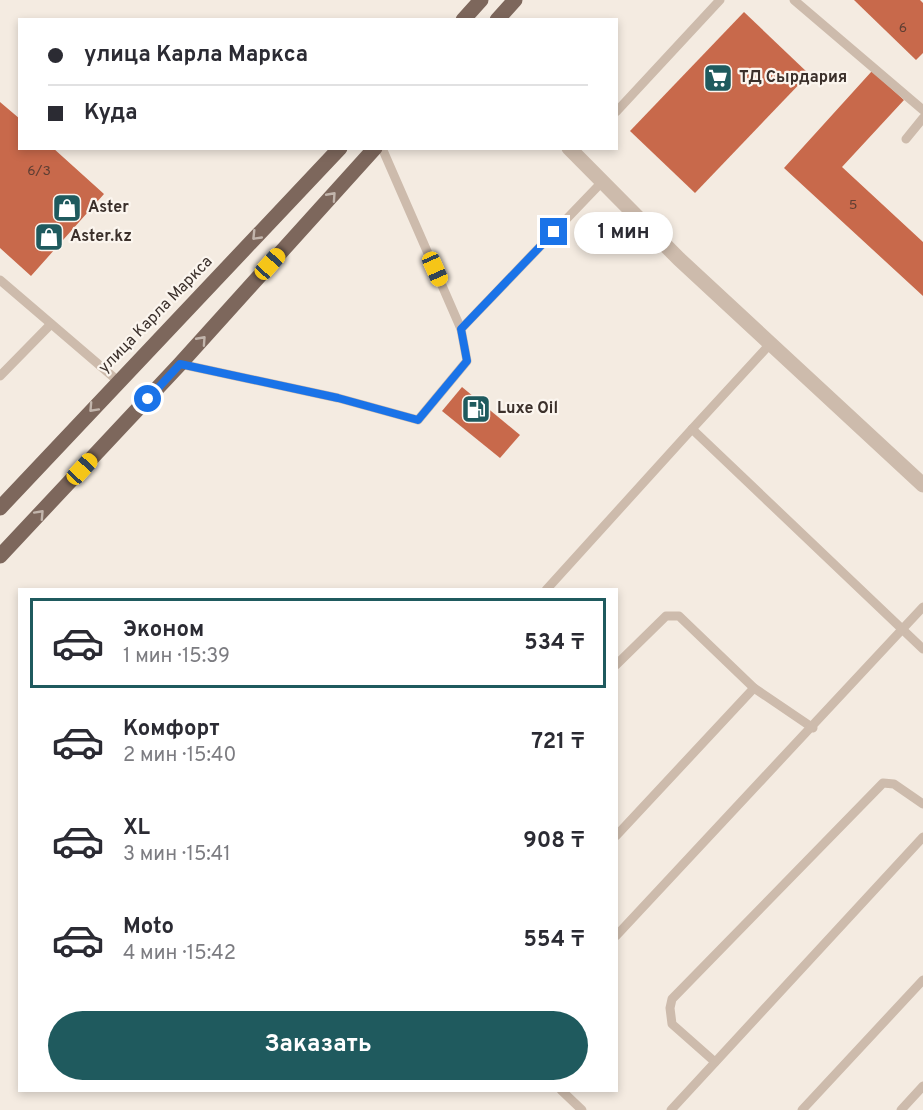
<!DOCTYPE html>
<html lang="ru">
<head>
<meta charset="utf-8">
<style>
	:root { --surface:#fff; --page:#f7f7f7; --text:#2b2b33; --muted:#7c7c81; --line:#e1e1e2; --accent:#1f5a5e }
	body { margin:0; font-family:Overpass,sans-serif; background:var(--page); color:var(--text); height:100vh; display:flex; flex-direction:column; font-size:22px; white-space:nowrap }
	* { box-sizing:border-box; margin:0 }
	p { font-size:20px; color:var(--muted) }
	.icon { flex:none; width:33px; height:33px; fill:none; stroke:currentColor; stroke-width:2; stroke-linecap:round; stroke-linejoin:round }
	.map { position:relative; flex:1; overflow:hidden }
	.panel { position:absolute; left:18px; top:588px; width:600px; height:504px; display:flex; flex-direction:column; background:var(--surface); border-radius:0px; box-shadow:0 3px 9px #0003 }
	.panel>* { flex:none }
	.banner { position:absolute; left:18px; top:18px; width:600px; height:132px; border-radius:0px; box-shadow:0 3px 9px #0003; display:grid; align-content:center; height:132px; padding:0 30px; background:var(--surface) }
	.end { position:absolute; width:27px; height:27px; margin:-14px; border:8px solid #1a73e8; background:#fff; box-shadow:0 0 0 3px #fff }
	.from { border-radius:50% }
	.bubble { position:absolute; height:42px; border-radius:21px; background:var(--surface); box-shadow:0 3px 9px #0003; font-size:20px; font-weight:700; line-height:42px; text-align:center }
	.car { position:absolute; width:18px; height:36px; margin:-18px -9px; border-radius:8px; box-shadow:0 0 4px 2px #0007; background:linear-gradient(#f5c518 24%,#345 0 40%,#f5c518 0 76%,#345 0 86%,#f5c518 0) }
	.banner b { display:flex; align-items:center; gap:21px; height:57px; font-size:22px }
	.banner b+b { border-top:2px solid var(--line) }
	.banner i { width:15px; height:15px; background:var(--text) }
	ul { padding:10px 0 0; list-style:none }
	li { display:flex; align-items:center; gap:18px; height:90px; margin:0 12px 9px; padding:0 18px; border:3px solid transparent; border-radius:0px }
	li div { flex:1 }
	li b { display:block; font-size:22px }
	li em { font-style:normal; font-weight:700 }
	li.selected { border-color:var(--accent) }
	li>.icon { width:54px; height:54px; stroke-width:1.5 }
	.action { display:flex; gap:12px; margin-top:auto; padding:12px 30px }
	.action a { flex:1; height:69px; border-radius:36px; background:var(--accent); color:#fff; font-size:24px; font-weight:700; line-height:69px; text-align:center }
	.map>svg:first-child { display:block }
	.building { fill:#c8694b }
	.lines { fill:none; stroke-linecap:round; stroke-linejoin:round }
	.lane { stroke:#cdbbac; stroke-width:9 }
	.street { stroke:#cdbbac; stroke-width:15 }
	.primary { stroke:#7d675c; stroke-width:15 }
	.oneway { stroke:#c2b5ac }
	.route { stroke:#1a73e8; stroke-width:8 }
	.labels { text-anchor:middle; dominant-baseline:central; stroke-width:4.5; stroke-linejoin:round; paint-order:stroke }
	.number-label { font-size:14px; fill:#5e3e33 }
	.poi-label { font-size:16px; font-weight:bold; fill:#3b302b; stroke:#fbf5ee; text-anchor:start }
	.street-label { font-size:16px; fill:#3b302b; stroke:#fbf5ee }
</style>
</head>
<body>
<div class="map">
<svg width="923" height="1110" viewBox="0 0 923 1110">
	<rect width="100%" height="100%" fill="#f4ebe1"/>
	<g class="building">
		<polygon points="854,0 920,0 923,3 923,53 916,60"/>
		<polygon points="744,12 809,74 695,193 630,131"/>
		<polygon points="872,71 904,100 842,167 923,242 923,296 784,168"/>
		<polygon points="0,102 20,119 20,148 53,148 104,194 31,276 0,248"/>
		<polygon points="462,387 520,435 500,458 442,411"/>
	</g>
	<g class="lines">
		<g class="lane">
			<polyline points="794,0 923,110"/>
			<polyline points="616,112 720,0"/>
			<polyline points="906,139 923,118"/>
			<polyline points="0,280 118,381"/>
			<polyline points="461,329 601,183"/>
			<polyline points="180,364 338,398 418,420 467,361 461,329 382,148"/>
			<polyline points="0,376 51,324"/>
			<polyline points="692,429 771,343"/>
			<polyline points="546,590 692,429 923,649"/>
			<polyline points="616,665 666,616 679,616 754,688 813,728"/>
			<polyline points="616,836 754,688"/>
			<polyline points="616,936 923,607"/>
			<polyline points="715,1062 672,1024 670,1008 672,999 883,783 894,784 923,804"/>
			<polyline points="561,1090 582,1110"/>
			<polyline points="671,1110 923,837"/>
			<polyline points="802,1110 923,980"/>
			<polyline points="901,1110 923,1086"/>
		</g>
		<polyline class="street" points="569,148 679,259 923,485"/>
		<g class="primary">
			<polyline points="463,20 481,0"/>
			<polyline points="497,20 515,0"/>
			<polyline points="0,508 340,148"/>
			<polyline points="0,556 180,364 375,148"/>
		</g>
	</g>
	<defs><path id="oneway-chevron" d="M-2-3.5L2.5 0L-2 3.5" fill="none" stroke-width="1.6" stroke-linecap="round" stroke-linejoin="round" transform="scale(1.5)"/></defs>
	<g class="oneway">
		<use href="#oneway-chevron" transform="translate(332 196) rotate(-48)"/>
		<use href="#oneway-chevron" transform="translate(256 236) rotate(134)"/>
		<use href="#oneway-chevron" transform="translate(202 340) rotate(-48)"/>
		<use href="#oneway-chevron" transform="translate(93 408) rotate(133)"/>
		<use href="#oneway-chevron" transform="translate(40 514) rotate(-47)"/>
	</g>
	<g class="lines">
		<polyline class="route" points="148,399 180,364 338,398 418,420 467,361 461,329 554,232"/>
	</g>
	<defs>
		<g id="supermarket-square" transform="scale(1.5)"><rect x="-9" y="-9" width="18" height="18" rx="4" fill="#1f5a5e" stroke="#fbf5ee"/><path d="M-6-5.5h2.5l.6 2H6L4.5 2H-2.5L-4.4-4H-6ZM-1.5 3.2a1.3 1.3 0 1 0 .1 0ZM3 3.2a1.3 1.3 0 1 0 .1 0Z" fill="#fff"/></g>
		<g id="shop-square" transform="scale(1.5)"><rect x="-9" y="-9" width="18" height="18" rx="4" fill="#1f5a5e" stroke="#fbf5ee"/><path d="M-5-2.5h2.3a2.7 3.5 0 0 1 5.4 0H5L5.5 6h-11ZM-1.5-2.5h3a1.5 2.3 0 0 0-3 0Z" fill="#fff"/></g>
		<g id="fuel-square" transform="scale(1.5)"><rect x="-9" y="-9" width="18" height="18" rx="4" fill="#1f5a5e" stroke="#fbf5ee"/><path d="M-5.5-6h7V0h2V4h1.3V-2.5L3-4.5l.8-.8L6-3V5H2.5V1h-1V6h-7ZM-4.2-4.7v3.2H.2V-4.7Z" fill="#fff"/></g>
	</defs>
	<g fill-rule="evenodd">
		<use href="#supermarket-square" x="718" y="78"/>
		<use href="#shop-square" x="67" y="208"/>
		<use href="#shop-square" x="49" y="237"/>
		<use href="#fuel-square" x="476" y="409"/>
	</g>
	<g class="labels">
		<g class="number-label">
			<text x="903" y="28">6</text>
			<text x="39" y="171">6/3</text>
			<text x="853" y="205">5</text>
		</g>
		<g class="poi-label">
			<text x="739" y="78">ТД Сырдария</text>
			<text x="88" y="208">Aster</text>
			<text x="70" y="237">Aster.kz</text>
			<text x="497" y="409">Luxe Oil</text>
		</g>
		<g class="street-label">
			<text transform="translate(156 315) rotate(-46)">улица Карла Маркса</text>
		</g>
	</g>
</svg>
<i class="end from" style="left:148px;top:399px"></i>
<i class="end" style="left:554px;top:232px"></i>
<div class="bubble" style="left:574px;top:212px;width:99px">1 мин</div>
<i class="car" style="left:270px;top:264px;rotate:42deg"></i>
<i class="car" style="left:435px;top:269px;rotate:156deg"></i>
<i class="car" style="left:82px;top:469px;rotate:43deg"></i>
<div class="banner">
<b><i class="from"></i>улица Карла Маркса</b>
<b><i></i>Куда</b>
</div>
<section class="panel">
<ul>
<li class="selected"><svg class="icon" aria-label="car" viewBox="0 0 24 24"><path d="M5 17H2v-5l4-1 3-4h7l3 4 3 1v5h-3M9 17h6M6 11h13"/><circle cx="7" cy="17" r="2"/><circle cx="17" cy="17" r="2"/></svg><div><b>Эконом</b><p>1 мин · 15:39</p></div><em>534 ₸</em></li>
<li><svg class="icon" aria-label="car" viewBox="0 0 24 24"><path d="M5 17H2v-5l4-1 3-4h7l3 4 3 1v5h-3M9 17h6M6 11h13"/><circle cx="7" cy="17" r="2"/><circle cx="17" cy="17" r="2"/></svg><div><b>Комфорт</b><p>2 мин · 15:40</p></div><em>721 ₸</em></li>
<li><svg class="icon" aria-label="car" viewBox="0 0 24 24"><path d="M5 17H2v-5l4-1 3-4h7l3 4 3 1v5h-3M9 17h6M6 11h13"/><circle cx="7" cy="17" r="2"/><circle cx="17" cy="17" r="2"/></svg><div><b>XL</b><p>3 мин · 15:41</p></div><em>908 ₸</em></li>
<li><svg class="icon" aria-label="car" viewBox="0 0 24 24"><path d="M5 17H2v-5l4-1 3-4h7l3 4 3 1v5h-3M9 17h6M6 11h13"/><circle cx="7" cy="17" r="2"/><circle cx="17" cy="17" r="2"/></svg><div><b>Moto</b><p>4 мин · 15:42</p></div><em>554 ₸</em></li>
</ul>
<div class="action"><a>Заказать</a></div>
</section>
</div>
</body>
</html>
